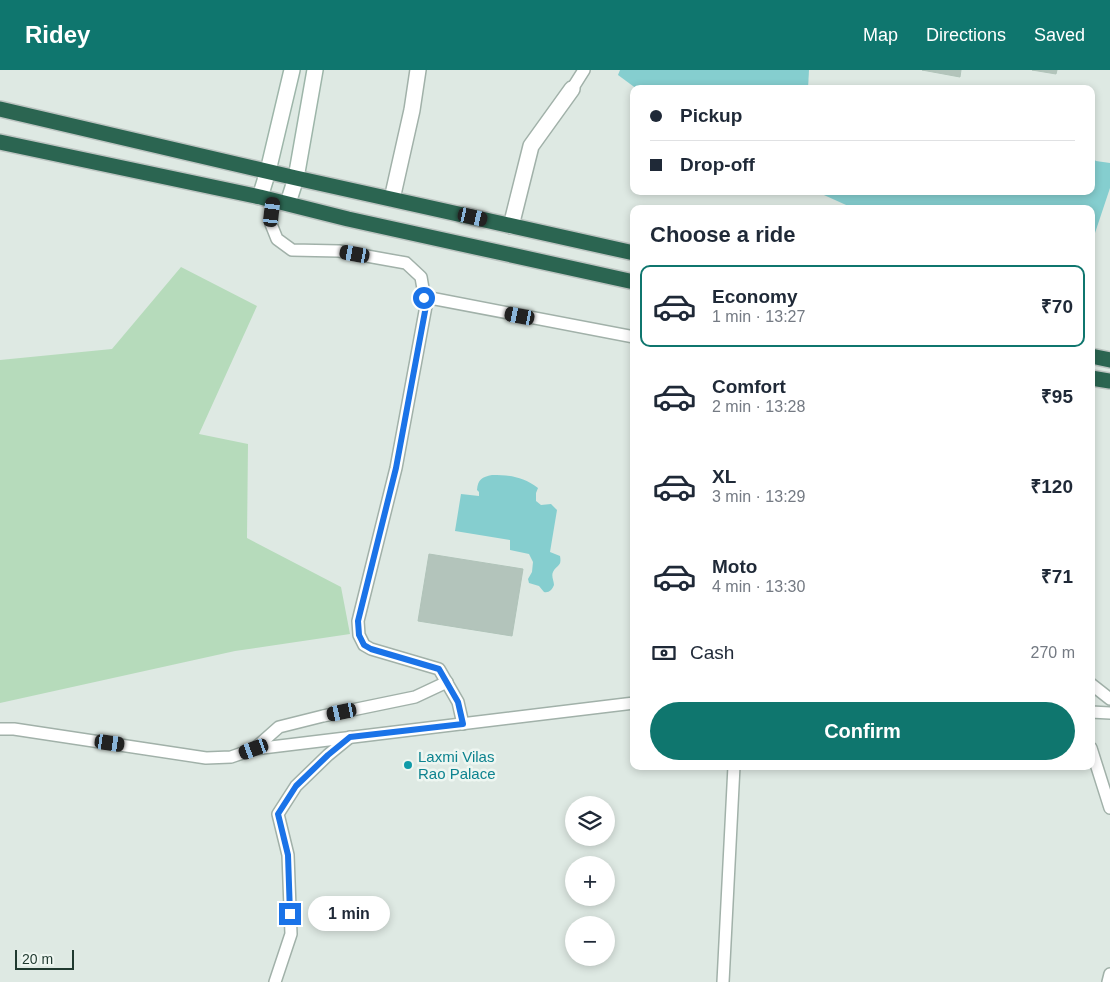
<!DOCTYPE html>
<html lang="en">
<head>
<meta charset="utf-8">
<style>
	:root { --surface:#fff; --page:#f2f2f3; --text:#1f2937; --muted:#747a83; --line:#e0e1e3; --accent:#0f766e }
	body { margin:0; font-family:Helvetica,sans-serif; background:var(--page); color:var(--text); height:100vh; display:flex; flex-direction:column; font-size:19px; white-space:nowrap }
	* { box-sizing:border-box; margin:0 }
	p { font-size:16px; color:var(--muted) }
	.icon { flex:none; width:28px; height:28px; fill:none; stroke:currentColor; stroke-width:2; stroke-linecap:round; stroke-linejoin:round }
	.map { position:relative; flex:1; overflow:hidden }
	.sheet { position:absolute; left:630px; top:135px; width:465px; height:565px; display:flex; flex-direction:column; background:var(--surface); border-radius:10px; box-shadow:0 2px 8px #0003 }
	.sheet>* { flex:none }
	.guide { position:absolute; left:630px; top:15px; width:465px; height:110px; border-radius:10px; box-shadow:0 2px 8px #0003; display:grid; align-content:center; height:110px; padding:0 20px; background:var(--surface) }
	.controls { position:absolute; left:565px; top:726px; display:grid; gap:10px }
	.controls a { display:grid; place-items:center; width:50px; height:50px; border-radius:50%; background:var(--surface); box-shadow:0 2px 8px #0003; font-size:25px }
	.scale { position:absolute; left:15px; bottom:12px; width:59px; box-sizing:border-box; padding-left:5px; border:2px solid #1f392f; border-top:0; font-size:14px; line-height:18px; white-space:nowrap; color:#1f392f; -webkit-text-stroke:4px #eef6f1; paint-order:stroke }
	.end { position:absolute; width:22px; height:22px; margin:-11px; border:6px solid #1a73e8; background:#fff; box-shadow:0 0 0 2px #fff }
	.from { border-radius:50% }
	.bubble { position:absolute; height:35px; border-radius:18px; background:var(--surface); box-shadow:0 2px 8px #0003; font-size:16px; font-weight:700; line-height:35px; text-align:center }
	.car { position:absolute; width:15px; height:30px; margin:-15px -8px; border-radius:6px; box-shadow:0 0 4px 1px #0007; background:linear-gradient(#222 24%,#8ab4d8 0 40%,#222 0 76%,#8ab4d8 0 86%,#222 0) }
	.guide b { display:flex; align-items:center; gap:18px; height:48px; font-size:19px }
	.guide b+b { border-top:1px solid var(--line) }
	.guide i { width:12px; height:12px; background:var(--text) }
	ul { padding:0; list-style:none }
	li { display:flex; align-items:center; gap:15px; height:82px; margin:0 10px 8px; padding:0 10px; border:2px solid transparent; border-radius:10px }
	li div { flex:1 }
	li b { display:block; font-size:19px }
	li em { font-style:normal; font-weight:700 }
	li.on { border-color:var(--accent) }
	li>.icon { width:45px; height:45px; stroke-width:1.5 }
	h2 { padding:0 20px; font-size:22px; line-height:60px }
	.pay { display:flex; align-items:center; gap:12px; height:55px; padding:0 20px; font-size:19px }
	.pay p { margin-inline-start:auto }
	.button { display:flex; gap:10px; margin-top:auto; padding:10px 20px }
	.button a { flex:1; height:58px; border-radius:30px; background:var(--accent); color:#fff; font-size:20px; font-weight:700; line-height:58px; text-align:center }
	header { display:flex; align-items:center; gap:30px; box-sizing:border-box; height:70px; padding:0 25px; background:var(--accent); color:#fff }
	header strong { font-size:24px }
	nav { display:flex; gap:28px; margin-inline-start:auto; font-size:18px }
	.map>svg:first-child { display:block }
	.green { fill:#b6dbbb }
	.water { fill:#85cecf }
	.building { fill:#b3c4bb; stroke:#b0c3b9 }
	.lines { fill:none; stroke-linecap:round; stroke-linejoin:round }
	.lane-casing { stroke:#a1b1a9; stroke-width:14 }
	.street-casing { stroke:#a1b1a9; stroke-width:18 }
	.secondary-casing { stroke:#9db5a9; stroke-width:18 }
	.highway-casing { stroke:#bcc4c1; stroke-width:18 }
	.lane { stroke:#fff; stroke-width:11 }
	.street { stroke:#fff; stroke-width:15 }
	.secondary { stroke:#fff; stroke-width:15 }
	.highway { stroke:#2b6551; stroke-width:15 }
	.route { stroke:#1a73e8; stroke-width:6 }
	.culture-dot { fill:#0f9aa8; stroke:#eef6f1; stroke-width:2 }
	.labels { text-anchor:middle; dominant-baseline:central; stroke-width:5; stroke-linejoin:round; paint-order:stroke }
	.culture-label { font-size:15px; fill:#0d838f; stroke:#eef6f1; text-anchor:start }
</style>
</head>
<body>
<header>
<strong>Ridey</strong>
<nav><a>Map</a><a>Directions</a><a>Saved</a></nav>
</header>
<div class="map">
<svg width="1110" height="912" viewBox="0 0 1110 912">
	<rect width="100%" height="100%" fill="#dee9e3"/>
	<polygon class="green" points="181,197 257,236 199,364 248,374 247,468 341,517 350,564 235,581 0,633 0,290 112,279"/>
	<g class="water">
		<polygon points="620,0 809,0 808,19 637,19 618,5"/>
		<polygon points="1091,87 1096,91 1110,93 1110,118 1091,175 1091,139 855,139 815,121 1091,121"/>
		<path d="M 492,405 C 511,405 523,407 538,418 L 536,423 L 536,431 L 541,435 L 551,434 L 557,440 L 550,482 L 560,486 C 562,497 557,494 553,502 C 551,506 554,511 554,515 C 552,520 549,523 544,522 L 539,516 L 529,513 L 528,509 L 532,502 L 533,492 L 529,484 L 510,480 L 510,470 L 455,461 L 461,424 L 479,426 L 479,422 L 477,420 C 478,409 482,407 492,405 Z"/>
	</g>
	<g class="building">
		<polygon points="922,0 961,0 960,7"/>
		<polygon points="1032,0 1057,0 1056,4"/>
		<polygon points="429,484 523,499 512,566 418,551"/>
	</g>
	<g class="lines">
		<g class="lane-casing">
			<g id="lane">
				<polyline points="572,19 584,0"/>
				<polyline points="273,130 271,154 277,169 292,180 339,181 406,193 421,207 426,236 396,398 358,551 359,565 364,575 371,579 439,599 458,632 463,654"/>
				<polyline points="425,227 634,267"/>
				<polyline points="1091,614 1110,629"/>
				<polyline points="1091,642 1110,643"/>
				<polyline points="0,659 14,659 206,688 231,687 254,679 634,633"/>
				<polyline points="1091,678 1110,738"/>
				<polyline points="254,679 279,657 323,646 415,627 447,612"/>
				<polyline points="275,912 291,864 288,785 278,744 296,716 328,685 350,667"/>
				<polyline points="723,912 734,696"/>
				<polyline points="1108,912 1110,904"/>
			</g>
		</g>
		<g class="street-casing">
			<g id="street">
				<polyline points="392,129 412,40 418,0"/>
				<polyline points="511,156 531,76 572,19"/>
			</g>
		</g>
		<g class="secondary-casing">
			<g id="secondary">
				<polyline points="260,127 268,101 292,0"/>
				<polyline points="288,133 296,108 315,0"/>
			</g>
		</g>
		<g class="highway-casing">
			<g id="highway">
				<polyline points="0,39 296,108 634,183"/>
				<polyline points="0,72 260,127 348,149 634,212"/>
				<polyline points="1091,286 1110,290"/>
				<polyline points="1091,308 1110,311"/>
			</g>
		</g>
		<use href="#lane" class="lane"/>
		<use href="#street" class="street"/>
		<use href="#secondary" class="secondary"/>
		<use href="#highway" class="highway"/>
	</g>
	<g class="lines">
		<polyline class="route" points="290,844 288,785 278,744 296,716 328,685 350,667 463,654 458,632 439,599 371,579 364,575 359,565 358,551 396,398 426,236 424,228"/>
	</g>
	<circle class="culture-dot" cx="408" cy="695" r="5"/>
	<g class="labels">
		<g class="culture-label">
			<text x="418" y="686">Laxmi Vilas<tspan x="418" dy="17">Rao Palace</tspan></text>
		</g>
	</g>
</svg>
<div class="controls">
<a><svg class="icon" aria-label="layers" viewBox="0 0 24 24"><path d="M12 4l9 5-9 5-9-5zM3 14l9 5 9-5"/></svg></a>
<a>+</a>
<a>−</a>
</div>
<div class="scale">20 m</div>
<i class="end from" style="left:424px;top:228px"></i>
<i class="end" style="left:290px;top:844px"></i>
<div class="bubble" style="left:308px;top:826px;width:82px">1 min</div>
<i class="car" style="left:272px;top:142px;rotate:7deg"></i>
<i class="car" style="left:473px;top:147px;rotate:103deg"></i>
<i class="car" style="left:355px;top:184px;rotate:280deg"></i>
<i class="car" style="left:520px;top:246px;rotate:281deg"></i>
<i class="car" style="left:342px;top:642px;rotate:258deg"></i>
<i class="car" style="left:110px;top:673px;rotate:98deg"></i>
<i class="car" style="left:254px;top:679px;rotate:250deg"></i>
<div class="guide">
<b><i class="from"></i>Pickup</b>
<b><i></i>Drop-off</b>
</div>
<section class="sheet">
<h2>Choose a ride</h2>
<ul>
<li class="on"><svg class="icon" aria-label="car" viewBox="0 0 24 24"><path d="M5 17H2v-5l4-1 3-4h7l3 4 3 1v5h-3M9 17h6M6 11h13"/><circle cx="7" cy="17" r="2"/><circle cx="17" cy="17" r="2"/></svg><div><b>Economy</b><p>1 min · 13:27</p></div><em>₹70</em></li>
<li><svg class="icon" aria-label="car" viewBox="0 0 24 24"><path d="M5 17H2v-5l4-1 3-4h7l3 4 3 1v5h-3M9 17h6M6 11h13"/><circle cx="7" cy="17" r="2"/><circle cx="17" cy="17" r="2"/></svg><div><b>Comfort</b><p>2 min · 13:28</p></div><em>₹95</em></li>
<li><svg class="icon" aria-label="car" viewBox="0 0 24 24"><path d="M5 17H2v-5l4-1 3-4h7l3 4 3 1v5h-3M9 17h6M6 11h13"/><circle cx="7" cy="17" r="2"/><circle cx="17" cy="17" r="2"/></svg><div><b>XL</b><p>3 min · 13:29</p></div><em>₹120</em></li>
<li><svg class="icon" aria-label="car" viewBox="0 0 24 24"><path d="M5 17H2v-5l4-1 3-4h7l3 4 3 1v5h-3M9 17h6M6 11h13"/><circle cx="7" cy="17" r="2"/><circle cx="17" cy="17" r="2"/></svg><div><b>Moto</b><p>4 min · 13:30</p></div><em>₹71</em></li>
</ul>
<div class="pay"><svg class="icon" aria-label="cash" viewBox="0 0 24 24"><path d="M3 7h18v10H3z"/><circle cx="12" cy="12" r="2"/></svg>Cash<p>270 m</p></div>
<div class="button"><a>Confirm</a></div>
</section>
</div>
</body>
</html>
